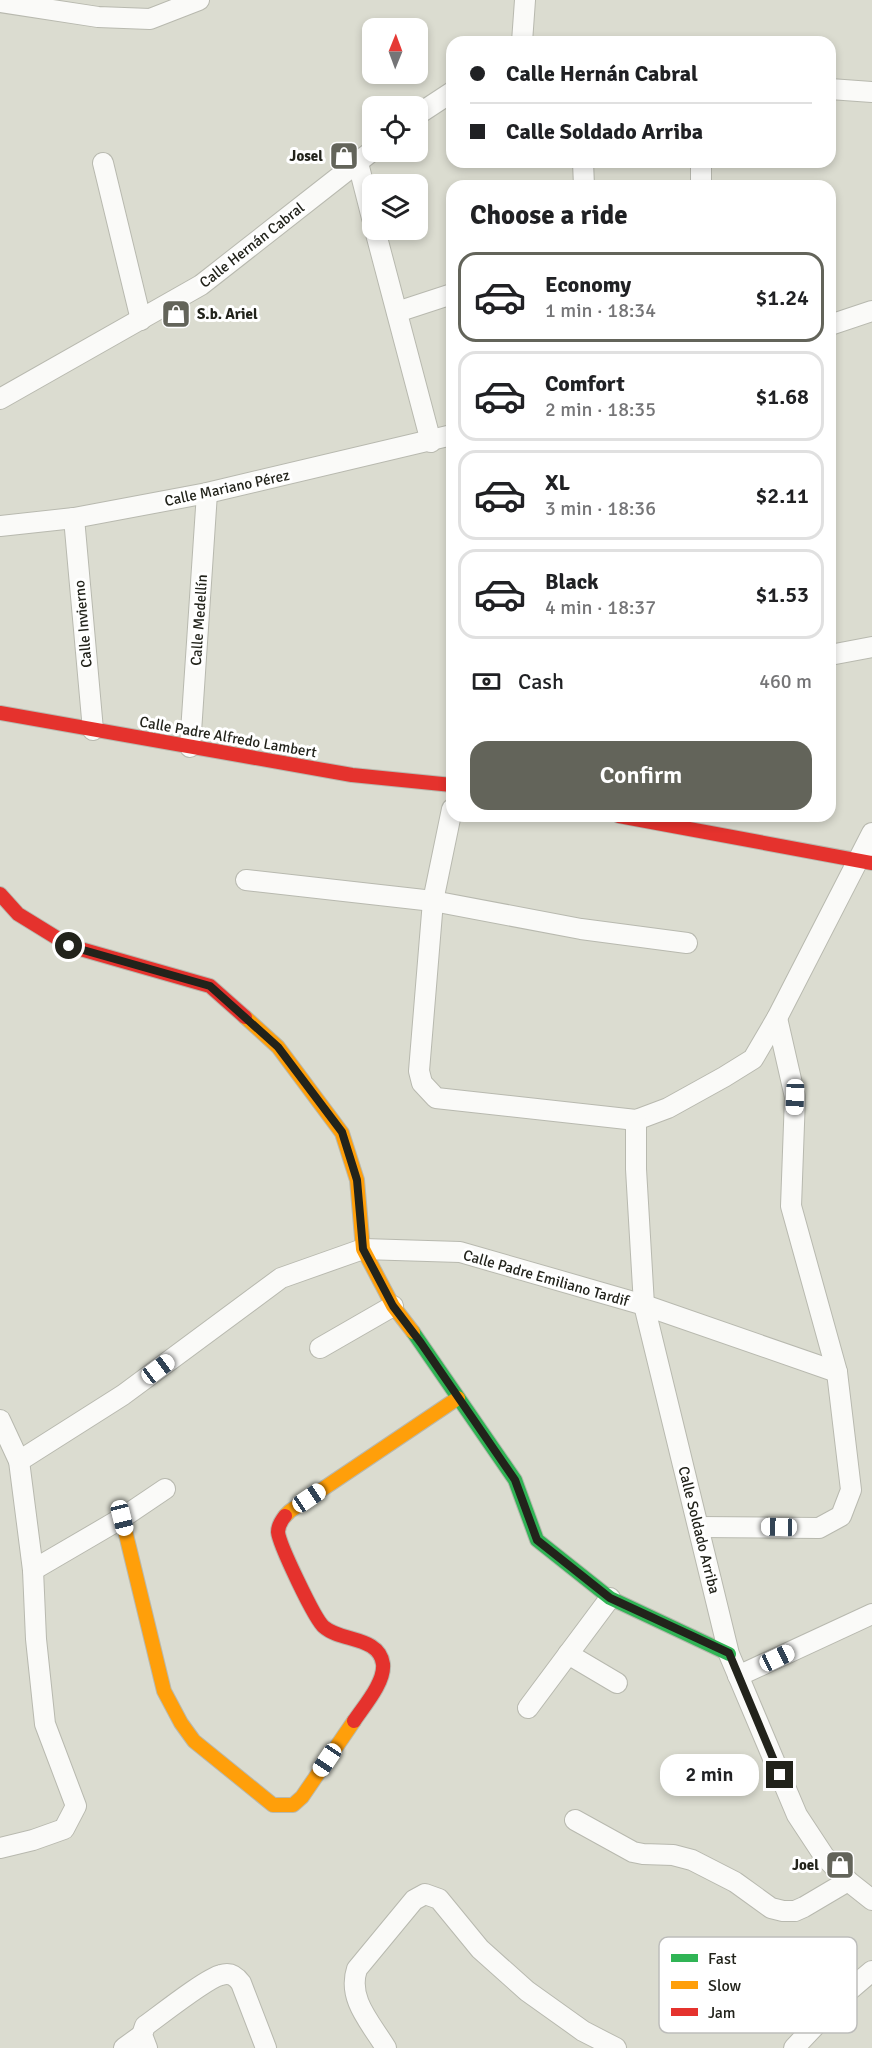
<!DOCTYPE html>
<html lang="en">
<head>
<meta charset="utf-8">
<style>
	:root { --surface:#fff; --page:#f2f2f2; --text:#202124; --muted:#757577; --line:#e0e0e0; --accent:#63645a }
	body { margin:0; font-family:Signika,sans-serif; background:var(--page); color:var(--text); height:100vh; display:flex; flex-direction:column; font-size:22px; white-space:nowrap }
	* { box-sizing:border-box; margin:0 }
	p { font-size:20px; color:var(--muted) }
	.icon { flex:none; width:33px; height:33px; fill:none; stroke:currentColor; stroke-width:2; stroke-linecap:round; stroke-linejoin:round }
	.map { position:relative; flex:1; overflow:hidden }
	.drawer { position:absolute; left:446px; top:180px; width:390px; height:642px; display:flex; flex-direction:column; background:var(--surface); border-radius:18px; box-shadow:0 3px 9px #0003 }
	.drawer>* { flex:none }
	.guide { position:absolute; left:446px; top:36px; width:390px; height:132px; border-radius:18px; box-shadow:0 3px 9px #0003; display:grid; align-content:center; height:132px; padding:0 24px; background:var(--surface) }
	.needle { width:39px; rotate:1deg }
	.fabs { position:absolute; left:362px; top:18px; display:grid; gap:12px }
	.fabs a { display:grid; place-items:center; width:66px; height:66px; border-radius:12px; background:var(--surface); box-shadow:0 3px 9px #0003; font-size:30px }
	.end { position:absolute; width:27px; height:27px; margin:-14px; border:8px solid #22231b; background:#fff; box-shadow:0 0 0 3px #fff }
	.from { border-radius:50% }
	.bubble { position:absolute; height:42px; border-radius:18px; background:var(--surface); box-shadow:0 3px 9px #0003; font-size:20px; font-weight:600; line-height:42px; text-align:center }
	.car { position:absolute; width:18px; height:36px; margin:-18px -9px; border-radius:8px; box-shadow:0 0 4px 2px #0007; background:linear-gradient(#fff 24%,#345 0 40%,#fff 0 76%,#345 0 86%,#fff 0) }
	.guide b { display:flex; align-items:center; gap:21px; height:57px; font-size:22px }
	.guide b+b { border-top:2px solid var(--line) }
	.guide i { width:15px; height:15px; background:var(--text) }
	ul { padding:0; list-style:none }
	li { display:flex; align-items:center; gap:18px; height:90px; margin:0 12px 9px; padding:0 12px; border:3px solid var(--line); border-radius:18px }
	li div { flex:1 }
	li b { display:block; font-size:22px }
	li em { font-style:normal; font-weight:600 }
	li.on { border-color:var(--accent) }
	li>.icon { width:54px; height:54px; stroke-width:1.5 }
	h2 { padding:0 24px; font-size:27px; line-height:72px }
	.pay { display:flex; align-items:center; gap:15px; height:66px; padding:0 24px; font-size:22px }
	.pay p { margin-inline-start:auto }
	.button { display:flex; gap:12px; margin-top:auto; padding:12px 24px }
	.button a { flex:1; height:69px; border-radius:18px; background:var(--accent); color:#fff; font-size:24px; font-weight:600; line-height:69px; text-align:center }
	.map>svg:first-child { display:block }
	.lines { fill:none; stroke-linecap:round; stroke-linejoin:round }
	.street-casing { stroke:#b8b9af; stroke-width:22 }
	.fast-casing { stroke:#b8b9af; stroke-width:16 }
	.slow-casing { stroke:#b8b9af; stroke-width:16 }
	.jam-casing { stroke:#b8b9af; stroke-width:16 }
	.street { stroke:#fafaf8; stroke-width:20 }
	.fast { stroke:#30b455; stroke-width:14 }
	.slow { stroke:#ff9f0a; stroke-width:14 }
	.jam { stroke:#e5322d; stroke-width:14 }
	.route { stroke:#22231b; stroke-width:8 }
	.labels { text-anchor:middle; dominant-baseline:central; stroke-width:6; stroke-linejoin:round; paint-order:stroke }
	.poi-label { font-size:15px; font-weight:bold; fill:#22231b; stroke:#fff; text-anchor:end }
	.street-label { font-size:15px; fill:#22231b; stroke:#fff }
	.key { fill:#fff; stroke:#bdbdbb; stroke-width:1.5 }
	.key-label { font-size:16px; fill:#22231b }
</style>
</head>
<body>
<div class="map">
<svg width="872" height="2048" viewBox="0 0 872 2048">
	<rect width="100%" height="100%" fill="#dbdcd0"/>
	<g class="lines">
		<g class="street-casing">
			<g id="street">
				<polyline points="0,2 98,17 150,19 199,0"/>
				<polyline points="522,42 525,0"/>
				<polyline points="830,89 872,92"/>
				<polyline points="417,115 452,92"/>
				<polyline points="583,162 584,186"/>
				<polyline points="701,162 701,186"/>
				<polyline points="103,163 141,320"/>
				<polyline points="358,163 372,218"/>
				<polyline points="375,230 431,442"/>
				<polyline points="397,312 452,294"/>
				<polyline points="830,325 872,311"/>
				<polyline points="0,399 201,285 372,151"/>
				<polyline points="74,518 93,730"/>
				<polyline points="0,526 74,518 207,493 452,435"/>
				<polyline points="830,655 872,647"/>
				<polyline points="190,747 207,493"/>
				<polyline points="452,809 433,901 419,1071 422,1083 436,1098 636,1120 668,1108 724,1077 753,1059 777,1018 872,833"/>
				<polyline points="246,880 433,901 581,929 687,943"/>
				<polyline points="636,1120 636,1169 644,1305 729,1654 797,1815 824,1856 848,1881 872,1900"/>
				<polyline points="320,1348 393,1306"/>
				<polyline points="0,1420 19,1461 33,1570 36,1639 45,1724 76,1806 64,1829 33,1840 0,1848"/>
				<polyline points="19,1461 123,1395 281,1278 363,1249 460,1252 644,1305 837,1372"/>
				<polyline points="699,1527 819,1528 841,1516 851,1490 837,1372 791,1206 795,1097 777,1018"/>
				<polyline points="33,1570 122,1518 165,1489"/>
				<polyline points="568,1654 617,1683"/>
				<polyline points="738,1676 872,1614"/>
				<polyline points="528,1708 610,1598"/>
				<polyline points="575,1820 633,1852 643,1854 673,1855 692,1860 735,1882 771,1908 783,1911 795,1911 804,1907 848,1881"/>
				<polyline points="124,2048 142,2035"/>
				<path d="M 147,2048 L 142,2035 L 145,2026 C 159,2016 207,1978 221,1975 C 230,1972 236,1976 241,1983 L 266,2048"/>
				<path d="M 386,2048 C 371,2023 347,1999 357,1969 L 414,1900 L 425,1894 L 439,1899 L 480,1949 L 527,1991 L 583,2031 L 616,2048"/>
				<polyline points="794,2048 846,1993 872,1971"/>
			</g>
		</g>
		<g class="fast-casing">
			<polyline id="fast" points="413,1332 515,1480 537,1540 610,1598 729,1654"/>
		</g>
		<g class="slow-casing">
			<g id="slow">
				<polyline points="245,1017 278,1047 342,1133 357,1180 363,1249 393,1306 413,1332"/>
				<polyline points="285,1516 290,1511 458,1398"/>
				<polyline points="122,1518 164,1691 181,1723 194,1741 273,1805 293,1805 302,1797 354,1721"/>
			</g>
		</g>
		<g class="jam-casing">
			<g id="jam">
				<polyline points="0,713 352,775 452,785"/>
				<polyline points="619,816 872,863"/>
				<polyline points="0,894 18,914 70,946 210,986 245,1017"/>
				<path d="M 285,1516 C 281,1521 278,1526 278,1532 C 279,1544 315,1620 324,1627 C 341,1642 379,1636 383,1664 C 385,1682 364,1706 354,1721"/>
			</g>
		</g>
		<use href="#street" class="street"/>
		<use href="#fast" class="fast"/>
		<use href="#slow" class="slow"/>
		<use href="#jam" class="jam"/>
	</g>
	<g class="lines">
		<polyline class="route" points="69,946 210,986 278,1047 342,1132 357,1180 363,1249 393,1306 421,1343 515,1480 537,1540 610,1598 729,1653 780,1775"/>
	</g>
	<defs>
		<g id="shop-square" transform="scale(1.5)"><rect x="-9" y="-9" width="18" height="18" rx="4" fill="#63645a" stroke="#fff"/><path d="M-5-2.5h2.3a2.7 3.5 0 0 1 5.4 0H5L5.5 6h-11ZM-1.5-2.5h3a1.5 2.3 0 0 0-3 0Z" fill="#fff"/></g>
	</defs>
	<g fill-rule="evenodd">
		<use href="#shop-square" x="344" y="156"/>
		<use href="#shop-square" x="176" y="314"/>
		<use href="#shop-square" x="840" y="1865"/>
	</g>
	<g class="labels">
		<g class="poi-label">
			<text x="323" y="156">Josel</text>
			<text x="197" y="314" text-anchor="start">S.b. Ariel</text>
			<text x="819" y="1865">Joel</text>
		</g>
		<g class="street-label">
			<text transform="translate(252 245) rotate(-38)">Calle Hernán Cabral</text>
			<text transform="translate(227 488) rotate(-12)">Calle Mariano Pérez</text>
			<text transform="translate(199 620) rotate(-86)">Calle Medellín</text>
			<text transform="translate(83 624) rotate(-95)">Calle Invierno</text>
			<text transform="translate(228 737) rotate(10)">Calle Padre Alfredo Lambert</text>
			<text transform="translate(546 1278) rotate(16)">Calle Padre Emiliano Tardif</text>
			<text transform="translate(699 1530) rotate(76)">Calle Soldado Arriba</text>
		</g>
	</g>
	<rect x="659" y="1937" width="198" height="96" rx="9" class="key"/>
	<rect x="671" y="1954" width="27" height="8" fill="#30b455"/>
	<rect x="671" y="1981" width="27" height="8" fill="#ff9f0a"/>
	<rect x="671" y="2008" width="27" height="8" fill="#e5322d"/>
	<g class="key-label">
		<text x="708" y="1964">Fast</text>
		<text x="708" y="1991">Slow</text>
		<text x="708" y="2018">Jam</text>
	</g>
</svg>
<div class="fabs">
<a><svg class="needle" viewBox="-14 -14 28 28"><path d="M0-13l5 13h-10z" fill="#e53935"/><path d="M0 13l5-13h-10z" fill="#757577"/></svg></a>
<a><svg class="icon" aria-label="locate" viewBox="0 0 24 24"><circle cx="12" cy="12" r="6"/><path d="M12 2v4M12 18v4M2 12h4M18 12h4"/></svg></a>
<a><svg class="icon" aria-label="layers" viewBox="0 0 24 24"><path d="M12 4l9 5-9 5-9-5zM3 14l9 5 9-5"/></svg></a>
</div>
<i class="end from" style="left:69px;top:946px"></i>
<i class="end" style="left:780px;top:1775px"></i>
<div class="bubble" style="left:660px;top:1754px;width:99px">2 min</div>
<i class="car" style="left:795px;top:1097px;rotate:182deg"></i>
<i class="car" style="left:158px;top:1369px;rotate:53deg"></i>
<i class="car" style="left:309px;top:1498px;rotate:56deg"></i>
<i class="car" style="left:122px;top:1518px;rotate:166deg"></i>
<i class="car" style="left:779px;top:1527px;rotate:271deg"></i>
<i class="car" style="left:777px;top:1658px;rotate:65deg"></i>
<i class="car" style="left:327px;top:1760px;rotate:214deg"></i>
<div class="guide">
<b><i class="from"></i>Calle Hernán Cabral</b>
<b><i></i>Calle Soldado Arriba</b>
</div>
<section class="drawer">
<h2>Choose a ride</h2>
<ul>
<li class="on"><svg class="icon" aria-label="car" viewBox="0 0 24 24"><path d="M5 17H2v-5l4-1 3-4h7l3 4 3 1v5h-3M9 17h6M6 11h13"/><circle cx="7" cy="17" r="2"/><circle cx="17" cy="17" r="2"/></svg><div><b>Economy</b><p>1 min · 18:34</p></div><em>$1.24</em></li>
<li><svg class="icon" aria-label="car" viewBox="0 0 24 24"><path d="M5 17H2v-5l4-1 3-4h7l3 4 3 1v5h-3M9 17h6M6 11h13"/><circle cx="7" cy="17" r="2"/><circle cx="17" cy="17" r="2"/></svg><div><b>Comfort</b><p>2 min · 18:35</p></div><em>$1.68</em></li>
<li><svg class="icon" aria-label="car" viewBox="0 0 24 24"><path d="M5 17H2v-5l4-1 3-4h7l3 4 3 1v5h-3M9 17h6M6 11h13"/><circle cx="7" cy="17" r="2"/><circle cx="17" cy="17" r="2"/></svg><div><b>XL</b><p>3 min · 18:36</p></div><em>$2.11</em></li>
<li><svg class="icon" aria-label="car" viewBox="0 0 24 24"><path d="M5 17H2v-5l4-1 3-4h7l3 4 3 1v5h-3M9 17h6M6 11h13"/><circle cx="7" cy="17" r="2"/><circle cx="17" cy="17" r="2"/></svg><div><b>Black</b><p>4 min · 18:37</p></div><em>$1.53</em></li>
</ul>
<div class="pay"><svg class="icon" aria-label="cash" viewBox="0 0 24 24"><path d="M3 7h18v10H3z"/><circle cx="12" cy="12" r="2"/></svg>Cash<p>460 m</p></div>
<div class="button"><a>Confirm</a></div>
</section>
</div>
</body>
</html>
